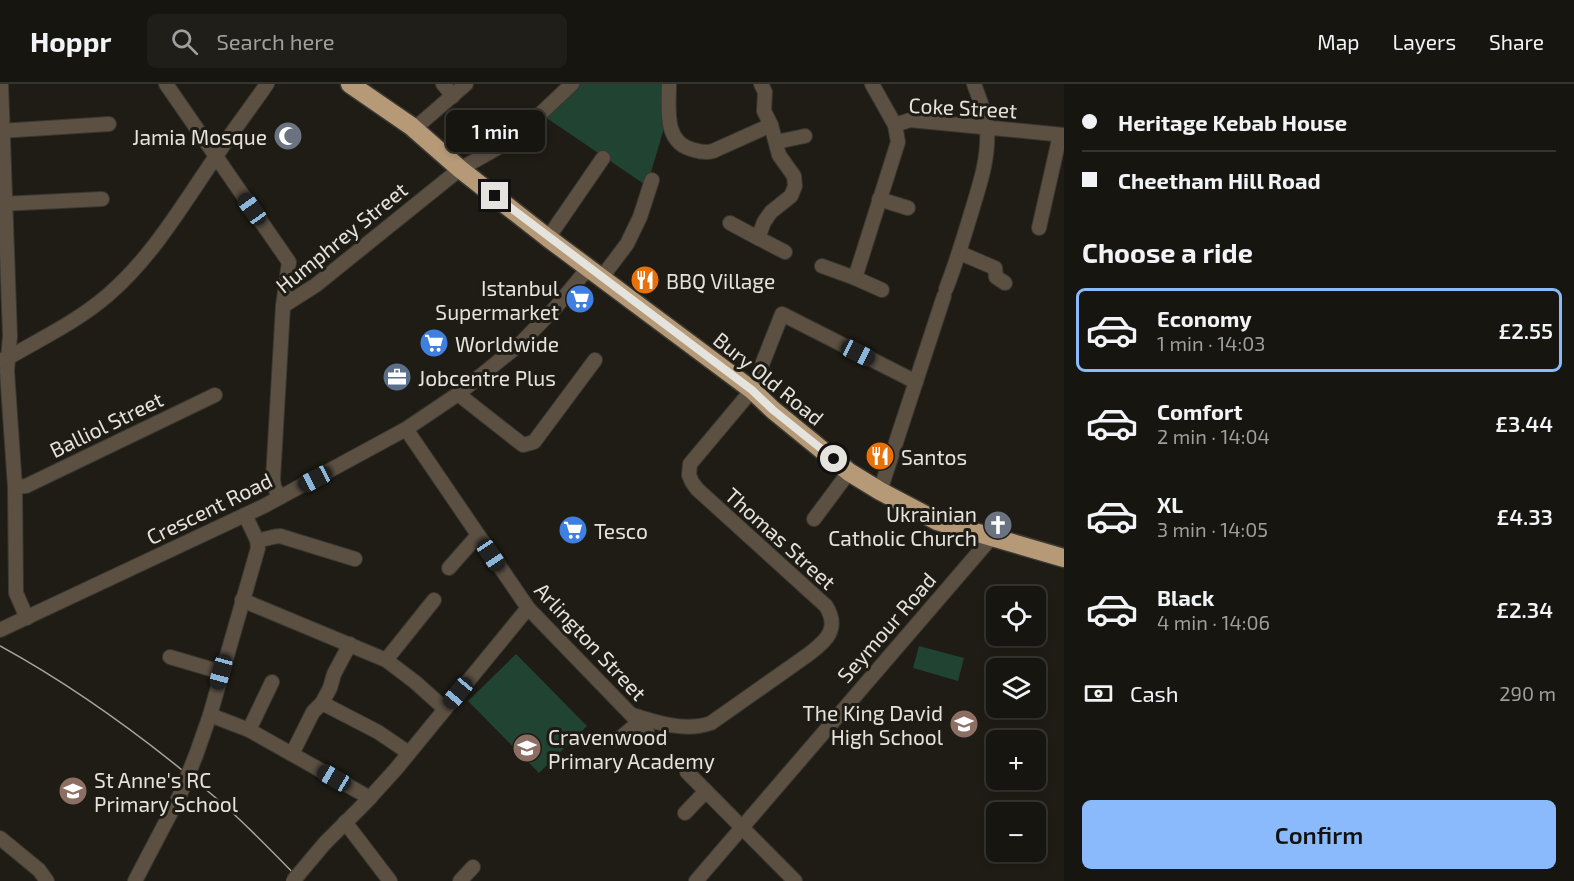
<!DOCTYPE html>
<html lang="en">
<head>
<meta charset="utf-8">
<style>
	:root { --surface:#16150f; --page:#1f1e18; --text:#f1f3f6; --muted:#9e9f9e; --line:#35342f; --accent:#8abafc }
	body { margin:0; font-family:"Exo 2",sans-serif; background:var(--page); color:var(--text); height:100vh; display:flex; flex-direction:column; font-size:22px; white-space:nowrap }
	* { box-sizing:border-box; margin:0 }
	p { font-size:20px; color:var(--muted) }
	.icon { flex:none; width:33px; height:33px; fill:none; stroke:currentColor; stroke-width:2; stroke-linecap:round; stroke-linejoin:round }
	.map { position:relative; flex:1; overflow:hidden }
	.side { display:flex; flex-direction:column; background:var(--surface); width:510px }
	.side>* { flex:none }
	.guide { display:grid; align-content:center; height:132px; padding:0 18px; background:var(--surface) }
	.buttons { position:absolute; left:986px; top:502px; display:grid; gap:12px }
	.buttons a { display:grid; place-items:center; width:60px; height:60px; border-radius:9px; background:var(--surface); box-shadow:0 3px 9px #0003,0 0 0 2px var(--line); font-size:30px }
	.end { position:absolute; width:27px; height:27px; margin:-14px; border:8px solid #e5e3de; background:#111; box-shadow:0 0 0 3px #111 }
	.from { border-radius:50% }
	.bubble { position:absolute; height:42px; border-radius:9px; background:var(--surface); box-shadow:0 3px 9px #0003,0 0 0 2px var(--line); font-size:20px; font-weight:600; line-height:42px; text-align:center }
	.car { position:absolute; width:18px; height:36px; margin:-18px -9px; border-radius:8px; box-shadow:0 0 4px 2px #0007; background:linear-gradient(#222 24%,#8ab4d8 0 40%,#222 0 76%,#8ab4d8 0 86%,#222 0) }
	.guide b { display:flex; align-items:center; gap:21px; height:57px; font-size:22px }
	.guide b+b { border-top:2px solid var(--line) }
	.guide i { width:15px; height:15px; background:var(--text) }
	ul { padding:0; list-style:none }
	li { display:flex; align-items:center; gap:18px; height:84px; margin:0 12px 9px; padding:0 6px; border:3px solid transparent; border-radius:9px }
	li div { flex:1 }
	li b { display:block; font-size:22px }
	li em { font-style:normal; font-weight:600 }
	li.on { border-color:var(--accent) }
	li>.icon { width:54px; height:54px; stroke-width:1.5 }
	h2 { padding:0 18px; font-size:27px; line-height:72px }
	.pay { display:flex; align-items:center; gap:15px; height:66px; padding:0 18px; font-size:22px }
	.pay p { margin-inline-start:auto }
	.action { display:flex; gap:12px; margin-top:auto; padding:12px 18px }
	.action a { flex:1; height:69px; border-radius:9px; background:var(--accent); color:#111; font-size:24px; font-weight:600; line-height:69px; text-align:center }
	header { display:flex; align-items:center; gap:36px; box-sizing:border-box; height:84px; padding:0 30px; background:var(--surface); border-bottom:2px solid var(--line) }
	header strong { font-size:28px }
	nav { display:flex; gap:33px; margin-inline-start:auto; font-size:21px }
	.search { width:420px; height:54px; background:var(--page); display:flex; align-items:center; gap:15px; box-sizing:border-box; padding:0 21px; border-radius:9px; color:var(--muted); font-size:22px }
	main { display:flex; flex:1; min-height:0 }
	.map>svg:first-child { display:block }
	.green { fill:#204332 }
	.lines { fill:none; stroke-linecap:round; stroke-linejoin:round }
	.minor-casing { stroke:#3a3830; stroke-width:16 }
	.highway-casing { stroke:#3a3830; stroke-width:21 }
	.minor { stroke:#5c5043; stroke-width:14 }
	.highway { stroke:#b69a78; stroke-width:18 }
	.tram { stroke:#a6a49e; stroke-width:1.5 }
	.minor-bridge-casing { stroke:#3a3830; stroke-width:16; stroke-linecap:butt }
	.minor-bridge { stroke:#5c5043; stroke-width:14 }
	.route { stroke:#e5e3de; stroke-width:8 }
	.labels { text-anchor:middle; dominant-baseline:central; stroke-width:6; stroke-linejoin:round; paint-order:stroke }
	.street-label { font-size:21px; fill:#e5e3de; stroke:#1e1c14 }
	.poi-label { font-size:21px; fill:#e5e3de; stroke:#1e1c14; text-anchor:start }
</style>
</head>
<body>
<header>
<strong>Hoppr</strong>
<div class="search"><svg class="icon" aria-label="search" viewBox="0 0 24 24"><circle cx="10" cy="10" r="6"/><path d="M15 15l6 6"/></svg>Search here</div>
<nav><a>Map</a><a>Layers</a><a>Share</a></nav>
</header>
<main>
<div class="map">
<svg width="1064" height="797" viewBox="0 0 1064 797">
	<rect width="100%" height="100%" fill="#1e1c14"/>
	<g class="green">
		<polygon points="579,0 662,0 664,44 647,102 545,33"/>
		<polygon points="919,562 964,574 958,597 913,584"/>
		<polygon points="516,570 587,642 539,689 468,617"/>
	</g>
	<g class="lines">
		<g class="minor-casing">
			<g id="minor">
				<polyline points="1,0 10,252 7,287 15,403 16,509 27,534"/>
				<polyline points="166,0 289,178 283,222 273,395 274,403 280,413"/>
				<polyline points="443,0 453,12"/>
				<path d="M 669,0 C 669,25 663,59 694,66 C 701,68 706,69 713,67 L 771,41 L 764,27 L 765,8 L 761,0"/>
				<polyline points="771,41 779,71 794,92 795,102 791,112 771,128 764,138 758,154 785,168"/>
				<polyline points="895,41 910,36 1064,51"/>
				<polyline points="414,45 466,0"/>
				<polyline points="0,47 109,40"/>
				<polyline points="519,50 572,0"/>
				<polyline points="776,58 805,52"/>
				<polyline points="879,115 908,124"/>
				<polyline points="0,120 102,115"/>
				<polyline points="730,139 758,154"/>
				<polyline points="1039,144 1060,51"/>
				<polyline points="548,154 603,74"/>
				<polyline points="960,169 995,184 996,193 1005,199"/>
				<polyline points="822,182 855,194 898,58 895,41 872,0"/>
				<polyline points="602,193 627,160 640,133 652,96"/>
				<polyline points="855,194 882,206"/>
				<path d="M 946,205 C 956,179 964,153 972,126 C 980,100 989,73 987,45 C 986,29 979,14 974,0"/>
				<polyline points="283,222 316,201 460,85 508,58"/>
				<path d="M 1,276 L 8,274 C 42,254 78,237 108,211 C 151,174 180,125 212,78 C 229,52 249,26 267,0"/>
				<polyline points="458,310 523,361 534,358 595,276"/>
				<polyline points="406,345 528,524 647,647"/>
				<polyline points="15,403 26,402 215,311"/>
				<polyline points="880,407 944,212"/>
				<polyline points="814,435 849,388"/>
				<path d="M 257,456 C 266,456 272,452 280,452 L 355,475"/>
				<polyline points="449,484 478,451"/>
				<polyline points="242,516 386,576 415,598 445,625"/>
				<polyline points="0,546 264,422 406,345 458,310 520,260 556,223 589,183"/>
				<polyline points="170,573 221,588"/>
				<polyline points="386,576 434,516"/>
				<polyline points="322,619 378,648 409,669"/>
				<polyline points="210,631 249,646 370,714"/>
				<path d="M 633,631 C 658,639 686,648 711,639 L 809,570 C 826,557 840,545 826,522 L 697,405 L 692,398 L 689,391 L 690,380 L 752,306 L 782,230 L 916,298"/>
				<polyline points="249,646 272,598"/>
				<polyline points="618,656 639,638"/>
				<polyline points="292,670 313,628 322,619 330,604 334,590 350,560"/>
				<polyline points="196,671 210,631 258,464 257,456 245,431"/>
				<polyline points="687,688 795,797"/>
				<polyline points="685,729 706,707"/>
				<polyline points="345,738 390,797"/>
				<polyline points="0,754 39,786 47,797"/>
				<polyline points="325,759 367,717 396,685 528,524"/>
				<polyline points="135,797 179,713"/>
				<polyline points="460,797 473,783"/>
				<polyline points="696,797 991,454"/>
			</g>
		</g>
		<g class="highway-casing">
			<polyline id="highway" points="350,0 411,42 460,85 548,154 752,306 773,326 849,388 880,407 937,437 1064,474"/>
		</g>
		<use href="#minor" class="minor"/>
		<use href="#highway" class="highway"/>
		<path class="tram" d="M 0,562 C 75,603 151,659 216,714 C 246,740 274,769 301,797"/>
		<g class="minor-bridge-casing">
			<g id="minor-bridge">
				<polyline points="179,713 196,671"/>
				<polyline points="293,797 325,759"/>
			</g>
		</g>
		<use href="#minor-bridge" class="minor-bridge"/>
	</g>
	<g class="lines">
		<polyline class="route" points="495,112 752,306 773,326 834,375"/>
	</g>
	<defs>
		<g id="mosque-disc" transform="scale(1.5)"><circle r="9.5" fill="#6b7280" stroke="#1e1c14"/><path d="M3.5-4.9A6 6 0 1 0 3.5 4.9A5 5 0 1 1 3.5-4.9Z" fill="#fff"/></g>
		<g id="restaurant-disc" transform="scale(1.5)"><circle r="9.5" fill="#e8710a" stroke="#1e1c14"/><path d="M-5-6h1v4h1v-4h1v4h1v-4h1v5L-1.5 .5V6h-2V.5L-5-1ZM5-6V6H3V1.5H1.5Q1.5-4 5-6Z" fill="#fff"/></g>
		<g id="supermarket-disc" transform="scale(1.5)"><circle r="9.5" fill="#3f7fe0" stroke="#1e1c14"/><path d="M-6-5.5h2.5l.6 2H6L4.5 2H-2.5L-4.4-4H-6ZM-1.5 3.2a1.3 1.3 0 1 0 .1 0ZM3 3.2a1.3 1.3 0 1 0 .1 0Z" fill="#fff"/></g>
		<g id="office-disc" transform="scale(1.5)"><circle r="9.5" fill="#5c6f8a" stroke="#1e1c14"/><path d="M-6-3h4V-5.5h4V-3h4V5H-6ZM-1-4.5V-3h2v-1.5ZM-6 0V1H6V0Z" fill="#fff"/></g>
		<g id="church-disc" transform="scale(1.5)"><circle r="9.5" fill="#6b7280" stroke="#1e1c14"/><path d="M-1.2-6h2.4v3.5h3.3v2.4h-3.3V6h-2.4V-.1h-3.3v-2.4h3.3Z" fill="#fff"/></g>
		<g id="school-disc" transform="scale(1.5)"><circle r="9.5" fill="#8d6e63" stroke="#1e1c14"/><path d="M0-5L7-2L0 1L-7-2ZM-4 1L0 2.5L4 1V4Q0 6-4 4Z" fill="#fff"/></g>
	</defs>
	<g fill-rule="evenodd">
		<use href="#mosque-disc" x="288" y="52"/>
		<use href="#restaurant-disc" x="645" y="196"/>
		<use href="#supermarket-disc" x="580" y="215"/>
		<use href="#supermarket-disc" x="434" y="259"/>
		<use href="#office-disc" x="397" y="293"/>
		<use href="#restaurant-disc" x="880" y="372"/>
		<use href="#church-disc" x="998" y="441"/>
		<use href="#supermarket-disc" x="573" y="446"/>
		<use href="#school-disc" x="964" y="640"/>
		<use href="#school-disc" x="527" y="664"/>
		<use href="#school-disc" x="73" y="707"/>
	</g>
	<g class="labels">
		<g class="street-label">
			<text transform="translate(963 23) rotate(3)">Coke Street</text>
			<text transform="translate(341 153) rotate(-39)">Humphrey Street</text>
			<text transform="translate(769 294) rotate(39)">Bury Old Road</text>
			<text transform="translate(106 340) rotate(-26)">Balliol Street</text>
			<text transform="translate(209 424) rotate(-26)">Crescent Road</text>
			<text transform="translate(781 454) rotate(42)">Thomas Street</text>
			<text transform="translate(886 543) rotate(-49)">Seymour Road</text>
			<text transform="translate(591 557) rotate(47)">Arlington Street</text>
		</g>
		<g class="poi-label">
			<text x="267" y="52" text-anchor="end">Jamia Mosque</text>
			<text x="666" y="196">BBQ Village</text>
			<text x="559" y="203" text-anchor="end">Istanbul<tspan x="559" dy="24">Supermarket</tspan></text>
			<text x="455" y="259">Worldwide</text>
			<text x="418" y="293">Jobcentre Plus</text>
			<text x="901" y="372">Santos</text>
			<text x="977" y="429" text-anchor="end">Ukrainian<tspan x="977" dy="24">Catholic Church</tspan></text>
			<text x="594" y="446">Tesco</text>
			<text x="943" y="628" text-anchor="end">The King David<tspan x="943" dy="24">High School</tspan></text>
			<text x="548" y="652">Cravenwood<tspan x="548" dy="24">Primary Academy</tspan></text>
			<text x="94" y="695">St Anne's RC<tspan x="94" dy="24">Primary School</tspan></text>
		</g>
	</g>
</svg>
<div class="buttons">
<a><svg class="icon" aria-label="locate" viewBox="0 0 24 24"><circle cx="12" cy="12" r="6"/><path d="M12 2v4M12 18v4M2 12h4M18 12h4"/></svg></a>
<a><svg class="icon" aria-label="layers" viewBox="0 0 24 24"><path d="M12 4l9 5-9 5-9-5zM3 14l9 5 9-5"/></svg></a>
<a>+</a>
<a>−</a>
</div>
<i class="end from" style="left:834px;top:375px"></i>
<i class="end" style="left:495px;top:112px"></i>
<div class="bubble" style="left:446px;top:26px;width:99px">1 min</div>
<i class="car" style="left:252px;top:125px;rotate:325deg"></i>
<i class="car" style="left:858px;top:269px;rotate:117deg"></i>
<i class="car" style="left:315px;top:395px;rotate:242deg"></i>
<i class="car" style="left:491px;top:471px;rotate:146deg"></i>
<i class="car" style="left:221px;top:588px;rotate:195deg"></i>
<i class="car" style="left:458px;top:609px;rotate:220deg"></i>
<i class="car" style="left:334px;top:694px;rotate:300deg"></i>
</div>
<section class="side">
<div class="guide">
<b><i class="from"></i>Heritage Kebab House</b>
<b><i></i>Cheetham Hill Road</b>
</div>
<h2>Choose a ride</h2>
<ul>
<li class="on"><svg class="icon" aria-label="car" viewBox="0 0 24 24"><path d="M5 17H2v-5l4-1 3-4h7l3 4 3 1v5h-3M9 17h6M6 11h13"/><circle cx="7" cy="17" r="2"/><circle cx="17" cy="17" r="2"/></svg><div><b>Economy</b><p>1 min · 14:03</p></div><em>£2.55</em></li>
<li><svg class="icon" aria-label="car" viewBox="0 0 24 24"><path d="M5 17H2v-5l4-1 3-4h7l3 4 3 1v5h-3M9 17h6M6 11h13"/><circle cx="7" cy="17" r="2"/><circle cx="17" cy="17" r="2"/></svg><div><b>Comfort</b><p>2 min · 14:04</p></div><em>£3.44</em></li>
<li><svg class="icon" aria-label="car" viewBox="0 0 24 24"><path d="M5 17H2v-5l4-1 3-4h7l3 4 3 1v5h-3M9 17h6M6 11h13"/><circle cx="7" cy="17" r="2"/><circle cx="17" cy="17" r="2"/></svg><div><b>XL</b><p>3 min · 14:05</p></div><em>£4.33</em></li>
<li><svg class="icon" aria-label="car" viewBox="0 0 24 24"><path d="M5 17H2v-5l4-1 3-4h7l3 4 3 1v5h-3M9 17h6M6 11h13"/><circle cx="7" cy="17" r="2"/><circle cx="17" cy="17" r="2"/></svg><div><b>Black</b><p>4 min · 14:06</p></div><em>£2.34</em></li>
</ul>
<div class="pay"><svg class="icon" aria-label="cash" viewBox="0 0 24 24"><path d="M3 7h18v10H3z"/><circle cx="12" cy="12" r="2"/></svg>Cash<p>290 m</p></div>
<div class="action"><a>Confirm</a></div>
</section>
</main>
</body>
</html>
